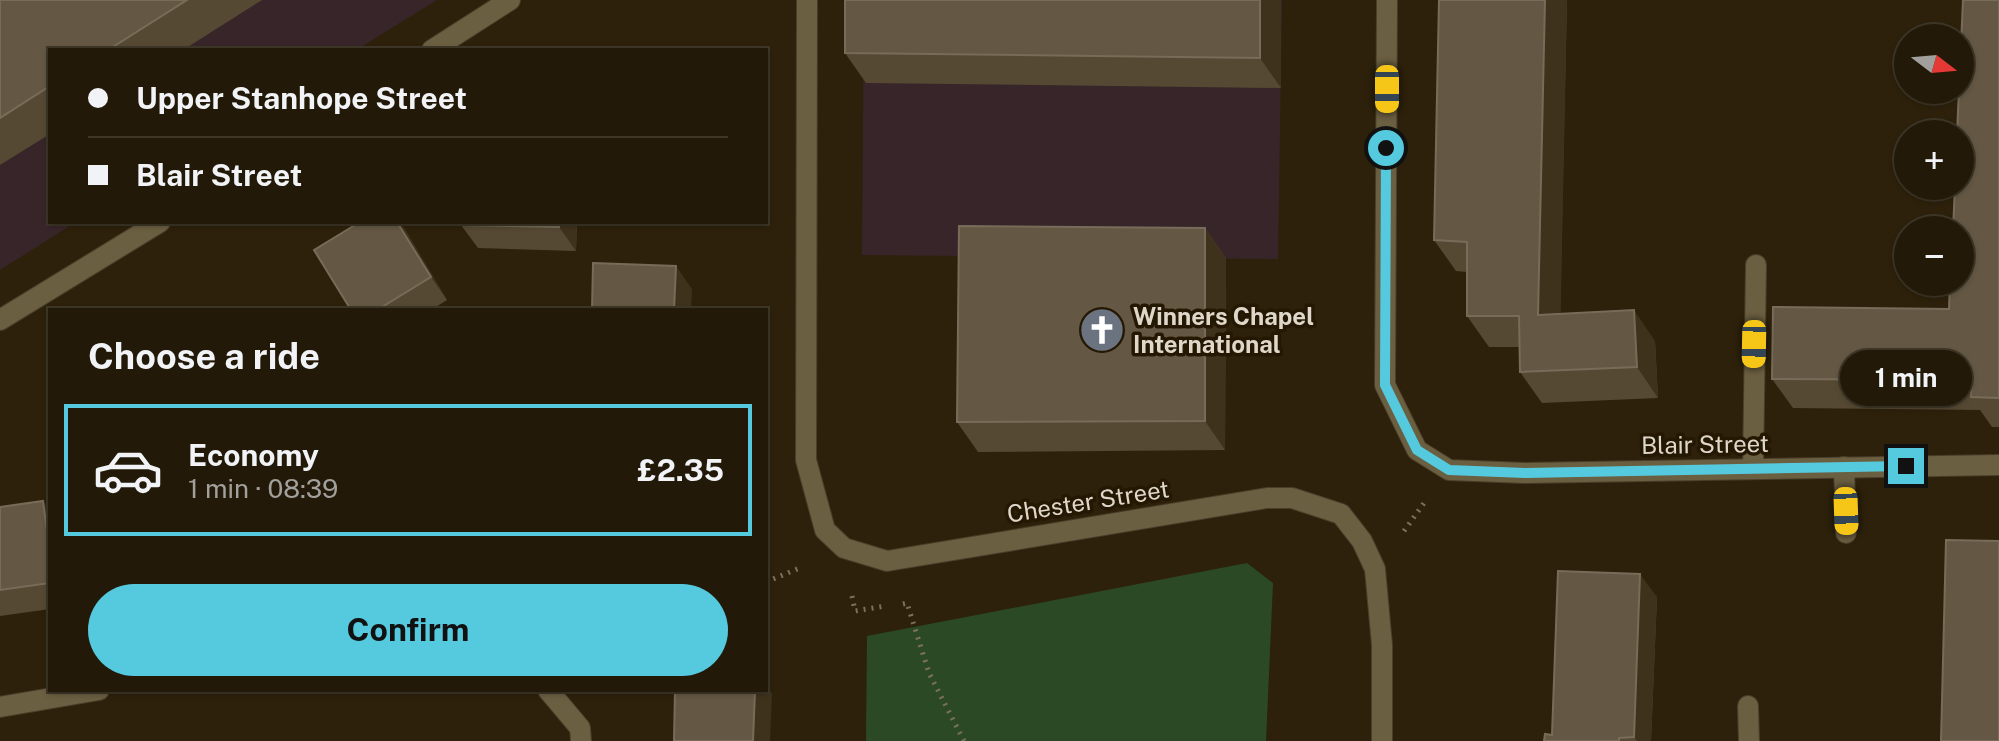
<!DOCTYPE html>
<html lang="en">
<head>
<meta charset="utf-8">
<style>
	:root { --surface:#221908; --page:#2a2212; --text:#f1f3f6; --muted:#a2a09c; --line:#3f3829; --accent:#55cadf }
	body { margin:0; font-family:"Public Sans",sans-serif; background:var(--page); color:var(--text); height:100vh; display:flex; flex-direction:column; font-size:30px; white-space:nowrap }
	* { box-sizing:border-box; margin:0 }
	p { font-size:26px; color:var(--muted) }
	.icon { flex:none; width:44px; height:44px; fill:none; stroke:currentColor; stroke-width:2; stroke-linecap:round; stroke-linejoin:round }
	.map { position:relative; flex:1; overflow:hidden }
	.panel { position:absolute; left:48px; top:308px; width:720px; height:384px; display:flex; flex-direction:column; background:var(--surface); border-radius:0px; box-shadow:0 2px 6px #0004,0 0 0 2px var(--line) }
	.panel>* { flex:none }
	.banner { position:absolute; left:48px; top:48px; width:720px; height:176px; border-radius:0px; box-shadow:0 2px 6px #0004,0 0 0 2px var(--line); display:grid; align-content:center; height:176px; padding:0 40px; background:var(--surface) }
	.needle { width:52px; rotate:106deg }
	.buttons { position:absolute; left:1894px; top:24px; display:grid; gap:16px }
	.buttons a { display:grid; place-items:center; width:80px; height:80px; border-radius:50%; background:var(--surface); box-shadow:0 2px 6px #0004,0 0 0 2px var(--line); font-size:40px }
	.end { position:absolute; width:36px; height:36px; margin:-18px; border:10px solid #55cadf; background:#111; box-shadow:0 0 0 4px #111 }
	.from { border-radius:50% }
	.bubble { position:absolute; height:56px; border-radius:28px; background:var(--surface); box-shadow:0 2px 6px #0004,0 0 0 2px var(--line); font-size:26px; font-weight:700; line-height:56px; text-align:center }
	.car { position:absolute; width:24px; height:48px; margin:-24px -12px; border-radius:10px; box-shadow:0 0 6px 2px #0007; background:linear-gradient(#f5c518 24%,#345 0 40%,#f5c518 0 76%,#345 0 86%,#f5c518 0) }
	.banner b { display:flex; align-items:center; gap:28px; height:76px; font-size:30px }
	.banner b+b { border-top:2px solid var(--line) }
	.banner i { width:20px; height:20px; background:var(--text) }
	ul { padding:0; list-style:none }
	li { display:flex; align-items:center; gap:24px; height:132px; margin:0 16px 12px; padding:0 24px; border:4px solid transparent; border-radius:0px }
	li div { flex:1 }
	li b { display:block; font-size:30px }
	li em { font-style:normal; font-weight:700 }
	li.active { border-color:var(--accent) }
	li>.icon { width:72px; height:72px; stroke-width:1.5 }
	h2 { padding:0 40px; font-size:36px; line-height:96px }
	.button { display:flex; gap:16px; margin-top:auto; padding:16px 40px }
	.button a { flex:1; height:92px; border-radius:48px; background:var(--accent); color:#111; font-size:32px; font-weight:700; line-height:92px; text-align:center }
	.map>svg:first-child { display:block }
	.industrial { fill:#382529 }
	.green { fill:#2c4926 }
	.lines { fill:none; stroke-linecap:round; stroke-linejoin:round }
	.lane-casing { stroke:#493e2a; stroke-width:22 }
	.street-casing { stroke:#493e2a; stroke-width:22 }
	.path { stroke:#7a705e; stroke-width:5; stroke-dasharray:2 6; stroke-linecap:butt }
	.lane { stroke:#6b5f41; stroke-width:20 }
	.street { stroke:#6b5f41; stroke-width:20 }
	.wall { fill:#554933 }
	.shaded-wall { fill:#3f321c }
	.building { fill:#645844; stroke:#776c59; stroke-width:2 }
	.route { stroke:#55cadf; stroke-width:10 }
	.labels { text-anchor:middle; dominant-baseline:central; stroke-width:7; stroke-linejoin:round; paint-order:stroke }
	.poi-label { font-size:24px; font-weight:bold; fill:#dfd7ca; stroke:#241803; text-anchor:start }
	.street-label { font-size:24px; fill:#dfd7ca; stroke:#241803 }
</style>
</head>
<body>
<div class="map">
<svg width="1999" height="741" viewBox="0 0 1999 741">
	<rect width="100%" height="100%" fill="#2d210b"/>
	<g class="industrial">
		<polygon points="0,0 437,0 356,50 50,50 50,222 76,222 0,270"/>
		<polygon points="864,0 1282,0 1278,259 862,255"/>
	</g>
	<polygon class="green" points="1247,563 1273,583 1266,741 866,741 867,636"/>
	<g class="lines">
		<g class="lane-casing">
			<polyline id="lane" points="1844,467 1846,533"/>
		</g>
		<g class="street-casing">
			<g id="street">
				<polyline points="807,0 806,460 825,530 844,548 887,561 1267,498 1292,498 1341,514 1362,541 1375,569 1382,645 1382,741"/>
				<polyline points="1387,0 1385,385 1417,450 1449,470 1525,473 1999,465"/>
				<polyline points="432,50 510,0"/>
				<polyline points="0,320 160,222"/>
				<polyline points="1753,469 1756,265"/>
				<polyline points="548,690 580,728 581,741"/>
				<polyline points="1748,706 1749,741"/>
				<polyline points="0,707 99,690"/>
			</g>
		</g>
		<g class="path">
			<polyline points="1404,531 1424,503"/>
			<polyline points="766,582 802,567"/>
			<polyline points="852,596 855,611 885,606"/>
			<polyline points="903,604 907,603 929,673 964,741"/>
		</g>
		<use href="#lane" class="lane"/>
		<use href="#street" class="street"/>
	</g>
	<g class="wall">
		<polygon points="0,0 262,0 183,50 50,50 50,134 0,165"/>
		<polygon points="1281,0 1281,88 866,83 845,53"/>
		<polygon points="1567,0 1560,314 1655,341 1658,398 1542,403 1520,372 1520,347 1489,347 1467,316 1467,272 1456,271 1434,240"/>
		<polygon points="1999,0 1999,427 1992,427 1980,410 1793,408 1772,379 1949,309"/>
		<polygon points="461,222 577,222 576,251 478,248 461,225"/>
		<polygon points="404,228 447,300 431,310 351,310"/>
		<polygon points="1205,228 1226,258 1225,450 978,452 957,422"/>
		<polygon points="0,507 50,511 50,609 0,616"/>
		<polygon points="1657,597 1651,741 1544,741 1552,735"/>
	</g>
	<g class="shaded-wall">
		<polygon points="1260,0 1281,0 1281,88 1260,58"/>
		<polygon points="1545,0 1567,0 1560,346 1538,315"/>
		<polygon points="397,222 399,222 404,228 447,300 431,277"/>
		<polygon points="560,222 577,222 576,251 559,227"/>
		<polygon points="1205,228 1226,258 1225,450 1205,421"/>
		<polygon points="676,266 692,289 691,310 674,310"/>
		<polygon points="1634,310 1655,341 1658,398 1637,367"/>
		<polygon points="43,501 50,511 50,553"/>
		<polygon points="1640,574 1657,597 1651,741 1637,741 1634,737"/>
		<polygon points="766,685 772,694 770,741 753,741 755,690 766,690"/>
	</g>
	<g class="building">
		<polygon points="0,0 187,0 108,50 50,50 50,86 0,118"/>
		<polygon points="845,0 1260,0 1260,58 845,53"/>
		<polygon points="1439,0 1545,0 1538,315 1634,310 1637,367 1520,372 1519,316 1467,316 1467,242 1434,240"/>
		<polygon points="1963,0 1999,0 1999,398 1971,397 1972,380 1772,379 1773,307 1949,309 1950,282 1960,282 1960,230 1953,230 1955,186 1960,186 1960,134 1957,134"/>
		<polygon points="360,222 397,222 431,277 377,310 351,310 314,250"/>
		<polygon points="461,222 560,222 559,227 461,225"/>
		<polygon points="959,226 1205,228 1205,421 957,422"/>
		<polygon points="593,263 676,266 674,310 592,310"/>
		<polygon points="43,501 50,553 50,583 0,590 0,507"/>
		<polygon points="1946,540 1999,541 1999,741 1941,741"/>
		<polygon points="1558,571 1640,574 1634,737 1619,738 1619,741 1544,741 1545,734 1552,735"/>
		<polygon points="675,690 755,690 753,741 674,741"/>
	</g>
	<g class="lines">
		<polyline class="route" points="1386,148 1385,385 1417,450 1449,470 1525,473 1906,466"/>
	</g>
	<defs>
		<g id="church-disc" transform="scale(2.3)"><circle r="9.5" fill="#6b7280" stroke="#241803"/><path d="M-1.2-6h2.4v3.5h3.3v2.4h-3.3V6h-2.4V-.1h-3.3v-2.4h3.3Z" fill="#fff"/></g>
	</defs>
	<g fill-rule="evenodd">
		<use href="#church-disc" x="1102" y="330"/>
	</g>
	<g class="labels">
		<g class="poi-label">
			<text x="1133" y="316">Winners Chapel<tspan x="1133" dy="28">International</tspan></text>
		</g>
		<g class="street-label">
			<text transform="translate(1705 444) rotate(-1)">Blair Street</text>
			<text transform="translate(1088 501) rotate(-9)">Chester Street</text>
		</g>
	</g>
</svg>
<div class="buttons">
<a><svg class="needle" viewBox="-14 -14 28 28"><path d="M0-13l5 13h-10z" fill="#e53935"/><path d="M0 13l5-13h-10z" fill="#a2a09c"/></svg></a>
<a>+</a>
<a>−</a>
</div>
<i class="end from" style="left:1386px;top:148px"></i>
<i class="end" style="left:1906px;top:466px"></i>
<div class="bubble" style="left:1840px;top:350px;width:132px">1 min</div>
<i class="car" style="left:1387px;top:89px;rotate:180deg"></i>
<i class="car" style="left:1754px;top:344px;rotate:181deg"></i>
<i class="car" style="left:1846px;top:511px;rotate:178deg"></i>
<div class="banner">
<b><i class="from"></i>Upper Stanhope Street</b>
<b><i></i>Blair Street</b>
</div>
<section class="panel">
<h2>Choose a ride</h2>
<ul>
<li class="active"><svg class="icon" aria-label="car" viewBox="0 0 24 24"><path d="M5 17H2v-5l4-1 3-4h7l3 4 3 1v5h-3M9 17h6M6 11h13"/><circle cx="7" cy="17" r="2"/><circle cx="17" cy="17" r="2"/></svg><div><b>Economy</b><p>1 min · 08:39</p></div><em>£2.35</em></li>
</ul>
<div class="button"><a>Confirm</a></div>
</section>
</div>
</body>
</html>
